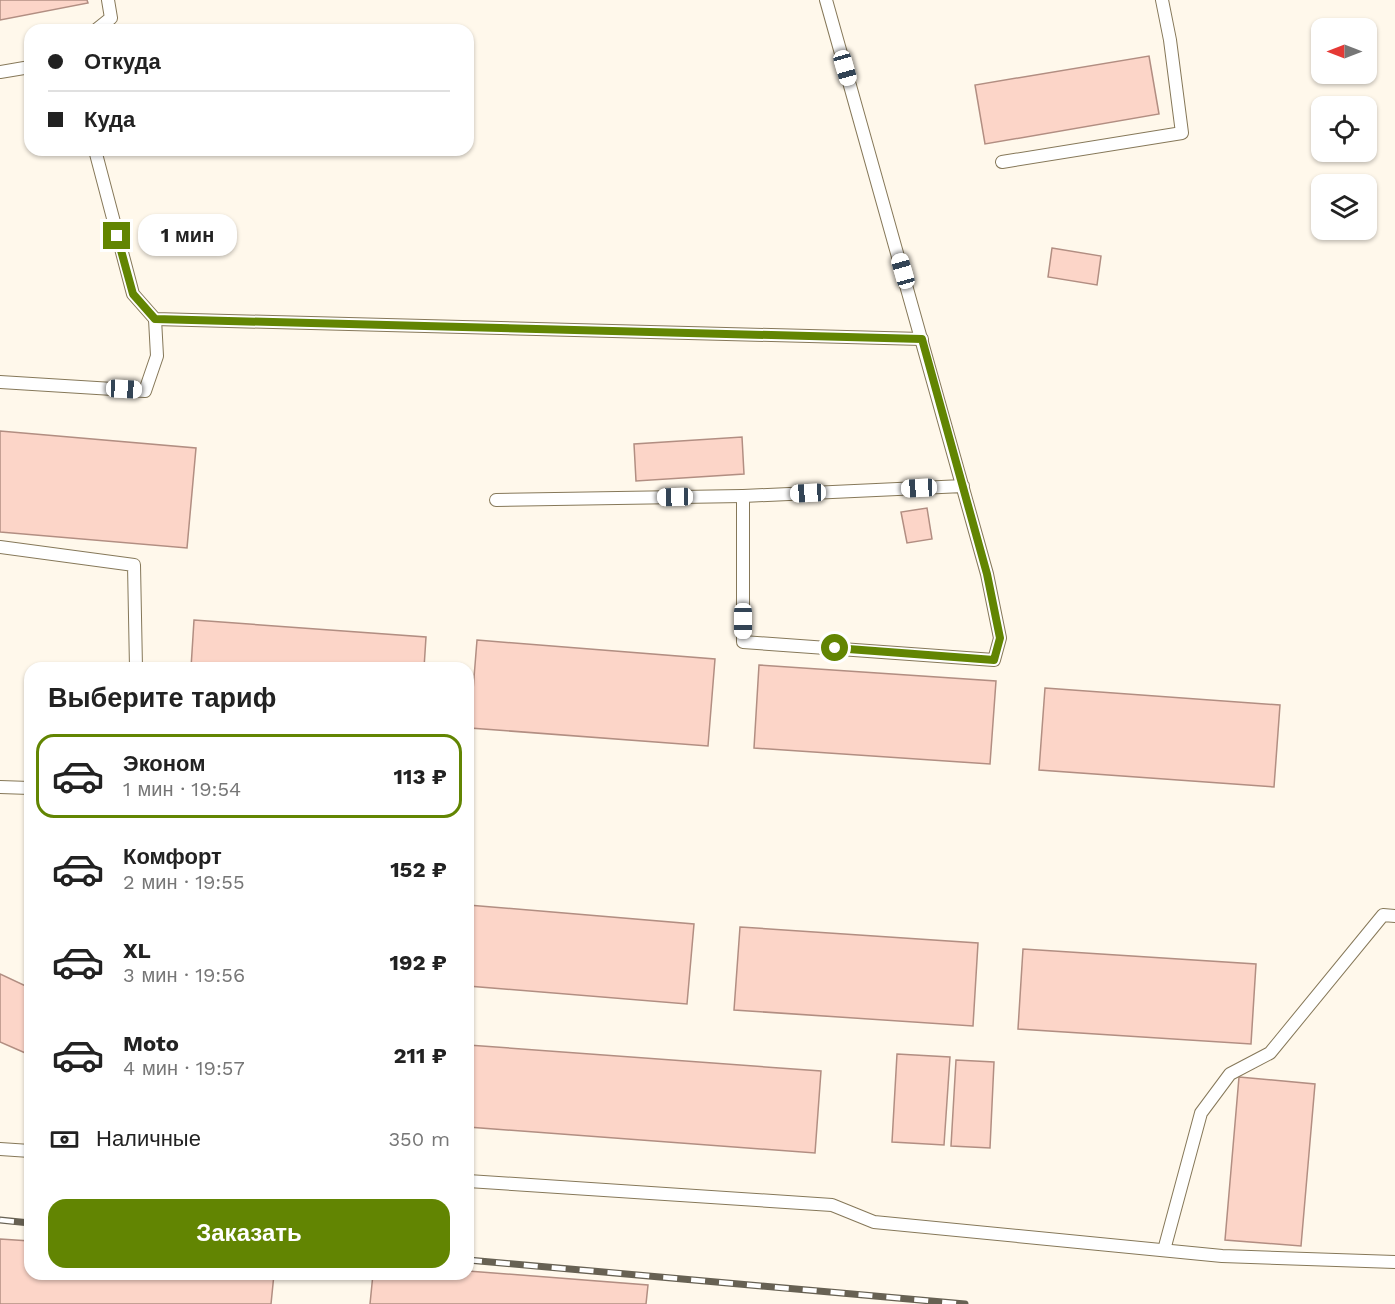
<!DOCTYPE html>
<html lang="ru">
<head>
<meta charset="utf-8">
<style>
	:root { --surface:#fff; --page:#f2f2f2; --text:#222; --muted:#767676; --line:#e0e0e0; --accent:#628502 }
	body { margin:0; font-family:"Work Sans",sans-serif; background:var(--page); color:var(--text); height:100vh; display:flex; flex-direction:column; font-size:22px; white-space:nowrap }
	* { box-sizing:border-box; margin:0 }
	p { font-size:20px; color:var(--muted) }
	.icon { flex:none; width:33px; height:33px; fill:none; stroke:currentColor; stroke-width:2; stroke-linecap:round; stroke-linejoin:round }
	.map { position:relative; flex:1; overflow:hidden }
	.panel { position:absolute; left:24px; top:662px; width:450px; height:618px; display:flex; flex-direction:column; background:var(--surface); border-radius:18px; box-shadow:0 2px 4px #0004 }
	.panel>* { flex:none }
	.guide { position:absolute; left:24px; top:24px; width:450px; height:132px; border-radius:18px; box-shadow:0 2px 4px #0004; display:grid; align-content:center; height:132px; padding:0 24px; background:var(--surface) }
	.needle { width:39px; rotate:270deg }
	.controls { position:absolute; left:1311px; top:18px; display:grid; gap:12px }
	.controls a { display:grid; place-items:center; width:66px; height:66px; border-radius:12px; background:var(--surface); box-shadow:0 2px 4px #0004; font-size:30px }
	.end { position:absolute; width:27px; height:27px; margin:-14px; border:8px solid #628502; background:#fff; box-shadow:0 0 0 3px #fff }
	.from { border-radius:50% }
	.bubble { position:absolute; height:42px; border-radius:18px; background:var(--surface); box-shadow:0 2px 4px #0004; font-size:20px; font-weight:700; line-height:42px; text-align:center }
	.car { position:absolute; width:18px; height:36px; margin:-18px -9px; border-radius:8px; box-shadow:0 0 4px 2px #0007; background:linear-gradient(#fff 24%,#345 0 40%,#fff 0 76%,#345 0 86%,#fff 0) }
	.guide b { display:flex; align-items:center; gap:21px; height:57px; font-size:22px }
	.guide b+b { border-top:2px solid var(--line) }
	.guide i { width:15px; height:15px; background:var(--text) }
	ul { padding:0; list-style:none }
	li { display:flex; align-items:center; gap:18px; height:84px; margin:0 12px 9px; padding:0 12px; border:3px solid transparent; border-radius:18px }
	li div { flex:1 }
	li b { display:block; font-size:22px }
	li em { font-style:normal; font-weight:700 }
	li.active { border-color:var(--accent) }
	li>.icon { width:54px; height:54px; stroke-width:1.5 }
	h2 { padding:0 24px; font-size:27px; line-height:72px }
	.pay { display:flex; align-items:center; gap:15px; height:66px; padding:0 24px; font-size:22px }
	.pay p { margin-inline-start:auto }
	.cta { display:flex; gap:12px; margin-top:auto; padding:12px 24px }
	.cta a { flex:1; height:69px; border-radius:18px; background:var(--accent); color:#fff; font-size:24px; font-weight:700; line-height:69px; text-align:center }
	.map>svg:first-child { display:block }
	.building { fill:#fcd5c8; stroke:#b28e82; stroke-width:1.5 }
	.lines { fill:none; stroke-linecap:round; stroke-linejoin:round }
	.service-casing { stroke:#867859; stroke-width:14 }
	.service { stroke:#fff; stroke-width:12 }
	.rail-casing { stroke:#676153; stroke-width:7 }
	.rail { stroke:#fff; stroke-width:4.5; stroke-dasharray:14; stroke-linecap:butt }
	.route { stroke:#628502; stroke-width:8 }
</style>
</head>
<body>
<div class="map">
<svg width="1395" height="1304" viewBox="0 0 1395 1304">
	<rect width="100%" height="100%" fill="#fff8eb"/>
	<g class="building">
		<polygon points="0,0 87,0 88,3 0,20"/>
		<polygon points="1149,56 1159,114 985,144 975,85"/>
		<polygon points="1052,248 1101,256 1097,285 1048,277"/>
		<polygon points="0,431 196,448 187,548 0,532"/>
		<polygon points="742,437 744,474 636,481 634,444"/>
		<polygon points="927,508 932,539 907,543 901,512"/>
		<polygon points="194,620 426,637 424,668 191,668"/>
		<polygon points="477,640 715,659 708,746 470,728"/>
		<polygon points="759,665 996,681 990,764 754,748"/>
		<polygon points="1045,688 1280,705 1274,787 1039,770"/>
		<polygon points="468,905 694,924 687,1004 468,986"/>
		<polygon points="740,927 978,943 973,1026 734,1010"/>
		<polygon points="1023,949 1256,964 1251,1044 1018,1029"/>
		<polygon points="0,974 30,988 30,1055 0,1042"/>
		<polygon points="468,1045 821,1071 815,1153 468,1127"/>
		<polygon points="897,1054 950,1057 944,1145 892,1142"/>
		<polygon points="956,1060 994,1062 990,1148 951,1146"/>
		<polygon points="1239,1077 1315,1084 1301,1246 1225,1240"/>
		<polygon points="0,1239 30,1241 30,1274 274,1274 271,1304 0,1304"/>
		<polygon points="468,1271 648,1285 646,1304 370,1304 373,1274"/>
	</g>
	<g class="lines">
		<g class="service-casing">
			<g id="service">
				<polyline points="826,0 987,574 1000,638 994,660 743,642 743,496 963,486"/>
				<polyline points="96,30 111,18 108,0"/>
				<polyline points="0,72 30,67"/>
				<polyline points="95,150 133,294 155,319 922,339"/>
				<polyline points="1002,162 1182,133 1170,40 1162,0"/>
				<polyline points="0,382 145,391 157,356 155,319"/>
				<polyline points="496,500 743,496"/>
				<polyline points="0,547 134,565 136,668"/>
				<polyline points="0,787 30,788"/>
				<polyline points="0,1149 30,1151"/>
				<polyline points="468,1181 832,1205 874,1222 1222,1256 1395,1262"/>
				<polyline points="1164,1250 1201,1113 1230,1074 1270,1053 1383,915 1395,916"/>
			</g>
		</g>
		<use href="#service" class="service"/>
		<g class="rail-casing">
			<g id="rail">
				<polyline points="0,1220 30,1223"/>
				<polyline points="468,1260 965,1304"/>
			</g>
		</g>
		<use href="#rail" class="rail"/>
	</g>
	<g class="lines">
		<polyline class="route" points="117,236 133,294 155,319 922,339 987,574 1000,638 994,660 835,648"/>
	</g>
</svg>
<div class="controls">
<a><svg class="needle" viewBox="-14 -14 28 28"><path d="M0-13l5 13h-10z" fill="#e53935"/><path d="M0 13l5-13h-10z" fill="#767676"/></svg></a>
<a><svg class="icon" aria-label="locate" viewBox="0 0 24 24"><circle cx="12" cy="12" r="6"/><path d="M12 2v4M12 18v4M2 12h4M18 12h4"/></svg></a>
<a><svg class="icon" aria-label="layers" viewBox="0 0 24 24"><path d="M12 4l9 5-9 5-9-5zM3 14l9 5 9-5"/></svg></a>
</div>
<i class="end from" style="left:835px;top:648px"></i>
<i class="end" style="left:117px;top:236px"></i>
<div class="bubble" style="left:138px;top:214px;width:99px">1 мин</div>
<i class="car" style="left:845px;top:68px;rotate:164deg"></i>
<i class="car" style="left:903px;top:271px;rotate:344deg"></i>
<i class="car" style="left:124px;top:389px;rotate:93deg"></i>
<i class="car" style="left:919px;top:488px;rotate:267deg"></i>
<i class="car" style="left:808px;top:493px;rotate:267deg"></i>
<i class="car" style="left:675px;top:497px;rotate:269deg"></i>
<i class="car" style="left:743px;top:621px;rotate:180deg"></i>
<div class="guide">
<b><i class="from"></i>Откуда</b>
<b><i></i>Куда</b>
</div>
<section class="panel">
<h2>Выберите тариф</h2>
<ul>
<li class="active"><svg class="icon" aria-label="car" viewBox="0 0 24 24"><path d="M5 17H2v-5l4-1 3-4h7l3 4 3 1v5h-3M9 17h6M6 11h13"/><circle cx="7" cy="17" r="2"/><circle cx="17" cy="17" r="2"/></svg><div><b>Эконом</b><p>1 мин · 19:54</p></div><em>113 ₽</em></li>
<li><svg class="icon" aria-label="car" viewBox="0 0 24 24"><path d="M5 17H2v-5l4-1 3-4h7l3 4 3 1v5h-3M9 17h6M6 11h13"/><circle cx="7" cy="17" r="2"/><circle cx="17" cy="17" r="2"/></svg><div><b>Комфорт</b><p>2 мин · 19:55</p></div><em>152 ₽</em></li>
<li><svg class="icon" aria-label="car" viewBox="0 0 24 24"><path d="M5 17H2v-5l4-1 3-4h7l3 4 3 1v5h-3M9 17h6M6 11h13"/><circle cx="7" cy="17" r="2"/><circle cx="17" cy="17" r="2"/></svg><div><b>XL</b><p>3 мин · 19:56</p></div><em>192 ₽</em></li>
<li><svg class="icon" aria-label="car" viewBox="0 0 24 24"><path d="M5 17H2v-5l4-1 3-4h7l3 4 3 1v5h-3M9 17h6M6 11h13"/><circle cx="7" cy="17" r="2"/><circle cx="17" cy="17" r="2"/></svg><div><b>Moto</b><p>4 мин · 19:57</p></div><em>211 ₽</em></li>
</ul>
<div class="pay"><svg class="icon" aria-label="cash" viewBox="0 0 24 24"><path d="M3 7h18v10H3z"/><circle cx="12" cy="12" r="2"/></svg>Наличные<p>350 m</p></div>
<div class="cta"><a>Заказать</a></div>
</section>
</div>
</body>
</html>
